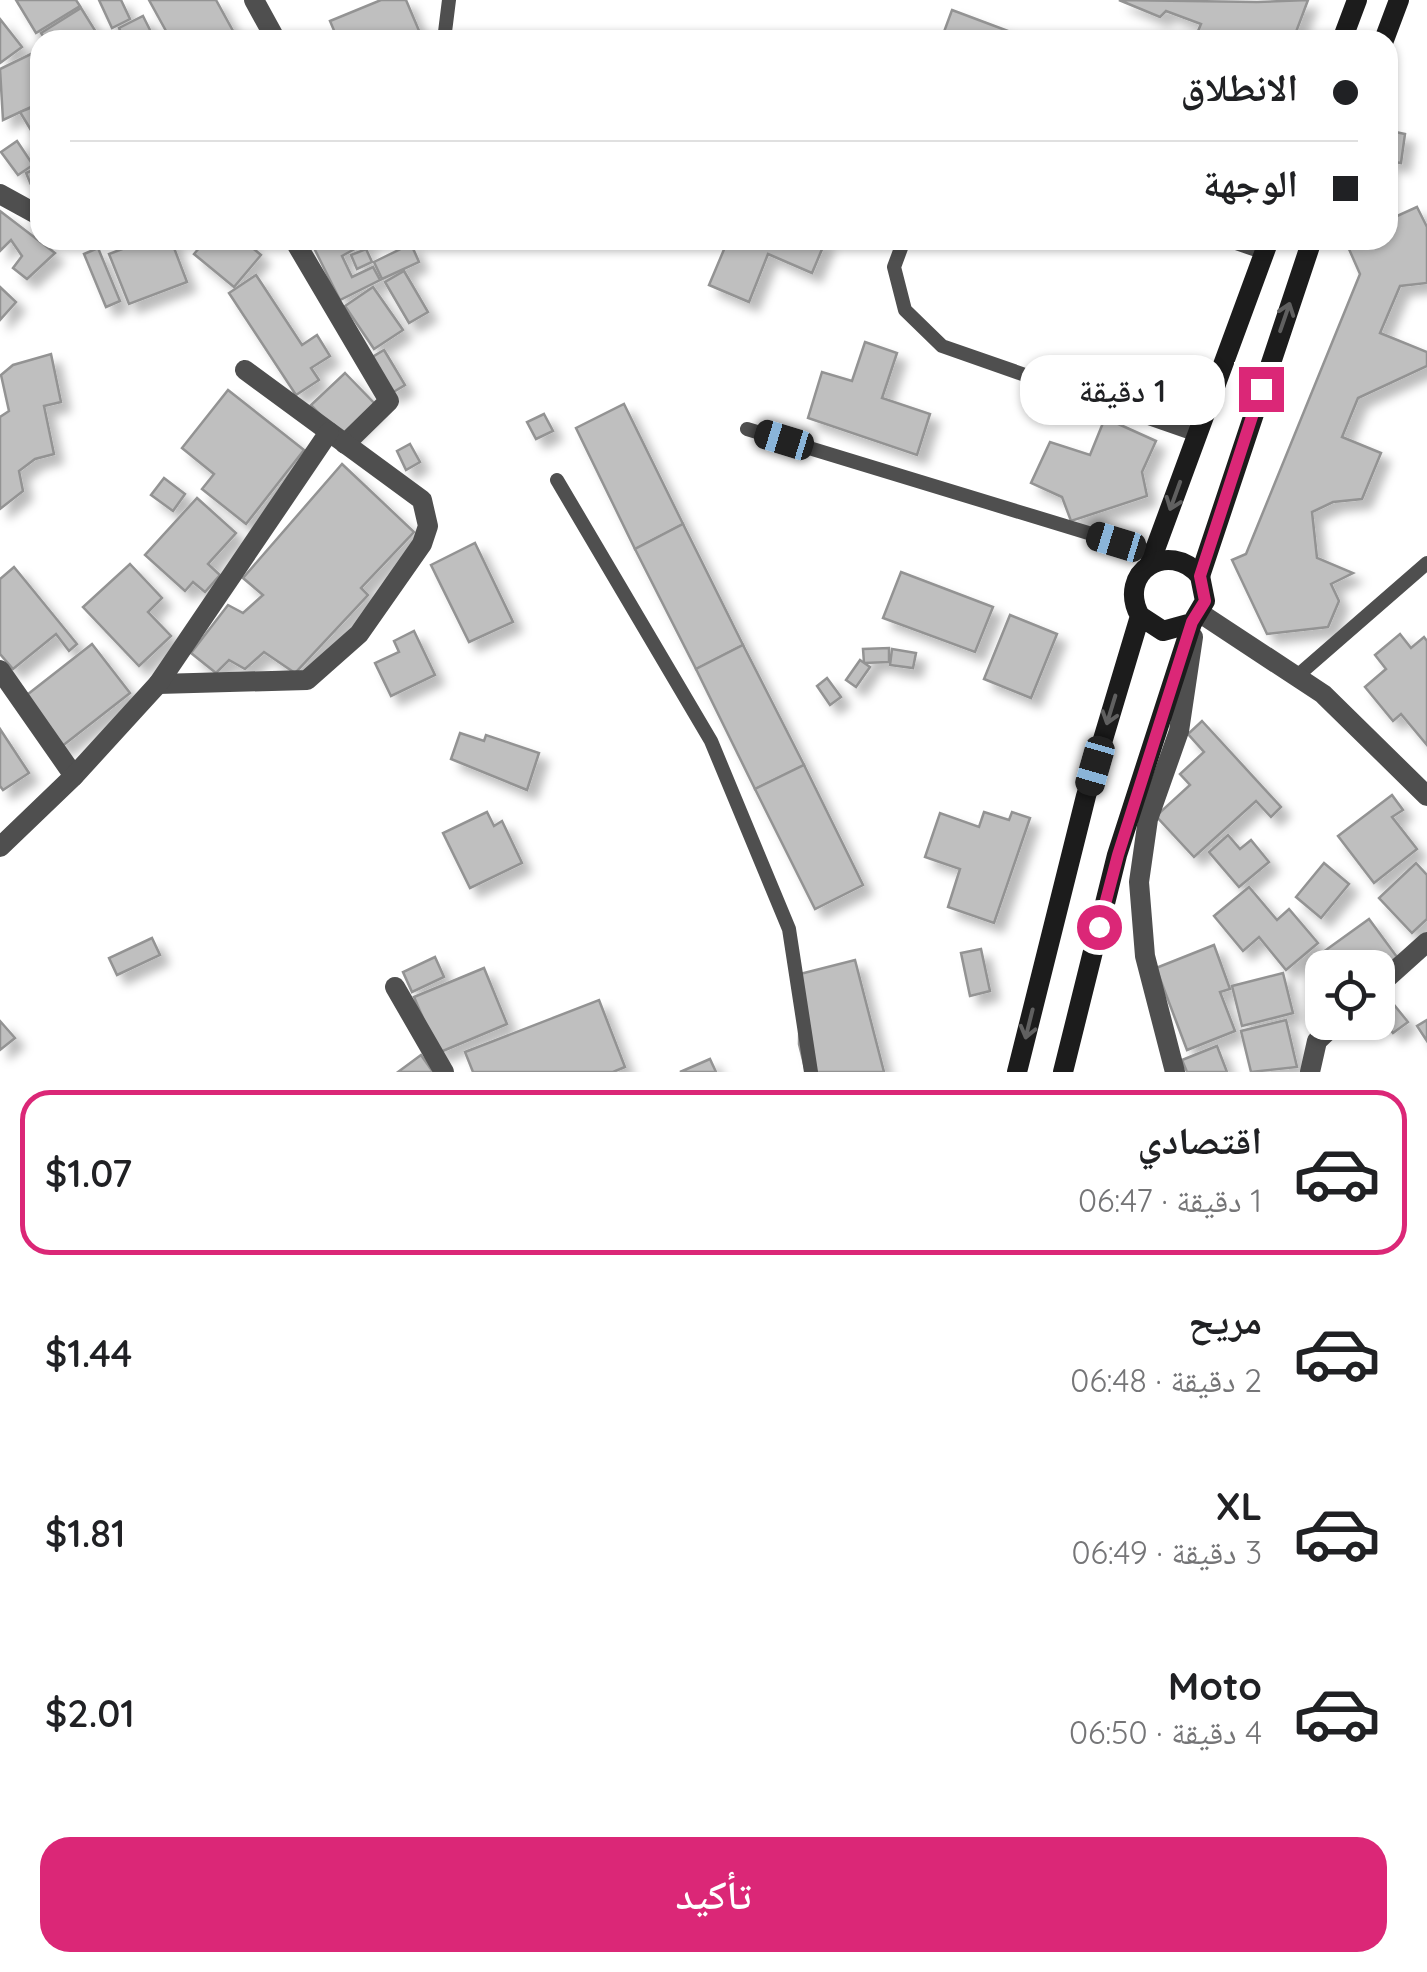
<!DOCTYPE html>
<html lang="ar">
<head>
<meta charset="utf-8">
<style>
	:root { --surface:#fff; --page:#f6f6f6; --text:#202124; --muted:#757577; --line:#e0e0e0; --accent:#db2777 }
	body { margin:0; font-family:Quicksand,"Noto Naskh Arabic",sans-serif; background:var(--page); color:var(--text); direction:rtl; height:100vh; display:flex; flex-direction:column; font-size:38px; white-space:nowrap }
	* { box-sizing:border-box; margin:0 }
	p { font-size:32px; color:var(--muted) }
	.icon { flex:none; width:55px; height:55px; fill:none; stroke:currentColor; stroke-width:2; stroke-linecap:round; stroke-linejoin:round }
	.map { position:relative; height:1072px; overflow:hidden; direction:ltr }
	.side { display:flex; flex-direction:column; background:var(--surface); flex:1 }
	.side>* { flex:none }
	.guide { position:absolute; left:30px; top:30px; width:1368px; height:220px; border-radius:30px; box-shadow:0 2px 8px #0004; direction:rtl; display:grid; align-content:center; height:220px; padding:0 40px; background:var(--surface) }
	.buttons { position:absolute; left:1305px; top:950px; display:grid; gap:20px }
	.buttons a { display:grid; place-items:center; width:90px; height:90px; border-radius:20px; background:var(--surface); box-shadow:0 2px 8px #0004; font-size:50px }
	.end { position:absolute; width:45px; height:45px; margin:-22px; border:12px solid #db2777; background:#fff; box-shadow:0 0 0 5px #fff }
	.from { border-radius:50% }
	.bubble { position:absolute; height:70px; border-radius:30px; background:var(--surface); box-shadow:0 2px 8px #0004; font-size:32px; font-weight:600; line-height:70px; text-align:center; direction:rtl }
	.car { position:absolute; width:30px; height:60px; margin:-30px -15px; border-radius:12px; box-shadow:0 0 8px 2px #0007; background:linear-gradient(#222 24%,#8ab4d8 0 40%,#222 0 76%,#8ab4d8 0 86%,#222 0) }
	.guide b { display:flex; align-items:center; gap:35px; height:95px; font-size:38px }
	.guide b+b { border-top:2px solid var(--line) }
	.guide i { width:25px; height:25px; background:var(--text) }
	ul { padding:18px 0 0; list-style:none }
	li { display:flex; align-items:center; gap:30px; height:165px; margin:0 20px 15px; padding:0 20px; border:5px solid transparent; border-radius:30px }
	li div { flex:1 }
	li b { display:block; font-size:38px }
	li em { font-style:normal; font-weight:600 }
	li.selected { border-color:var(--accent) }
	li>.icon { width:90px; height:90px; stroke-width:1.5 }
	.primary-button { display:flex; gap:20px; margin-top:auto; padding:20px 40px }
	.primary-button a { flex:1; height:115px; border-radius:30px; background:var(--accent); color:#fff; font-size:40px; font-weight:600; line-height:115px; text-align:center }
	.map>svg:first-child { display:block }
	.building { fill:#bfbfbf; stroke:#939393; stroke-width:2.5; filter:url(#shadow) }
	.lines { fill:none; stroke-linecap:round; stroke-linejoin:round }
	.service { stroke:#4f4f4f; stroke-width:14 }
	.minor { stroke:#4f4f4f; stroke-width:20 }
	.secondary { stroke:#1c1c1c; stroke-width:20 }
	.oneway { stroke:#606060 }
	.route { stroke:#db2777; stroke-width:12 }
</style>
</head>
<body>
<div class="map">
<svg width="1427" height="1072" viewBox="0 0 1427 1072">
	<defs>
		<filter id="shadow"><feDropShadow dx="9" dy="9" stdDeviation="5" flood-color="#0004"/></filter>
	</defs>
	<rect width="100%" height="100%" fill="#fff"/>
	<g class="building">
		<polygon points="16,0 76,0 80,6 36,33"/>
		<polygon points="99,0 121,0 130,19 112,28"/>
		<polygon points="149,0 216,0 238,40 171,40"/>
		<polygon points="381,0 406,0 420,33 402,40 338,40 330,21"/>
		<polygon points="1119,0 1257,2 1308,0 1293,40 1206,40 1198,31 1201,24 1166,11 1160,17"/>
		<polygon points="81,8 96,32 83,40 46,40 41,33"/>
		<polygon points="952,10 1032,40 941,40"/>
		<polygon points="143,16 155,40 124,40 119,28"/>
		<polygon points="0,19 22,47 0,63"/>
		<polygon points="31,54 40,72 40,103 3,120 0,69"/>
		<polygon points="40,104 40,145 20,112"/>
		<polygon points="1391,131 1405,134 1401,163 1388,161"/>
		<polygon points="17,141 33,165 18,175 1,152"/>
		<polygon points="40,167 40,206 26,173"/>
		<polygon points="1417,207 1427,227 1427,283 1400,286 1380,333 1427,352 1427,366 1358,398 1342,437 1381,453 1362,499 1333,502 1312,512 1317,558 1353,573 1331,584 1339,601 1328,627 1267,634 1232,560 1246,554 1360,274 1345,240 1388,240 1388,220"/>
		<polygon points="0,211 55,253 27,279 13,268 22,256 11,240 0,251"/>
		<polygon points="146,240 171,240 187,282 129,304 109,254"/>
		<polygon points="206,240 243,240 261,255 234,287 194,254"/>
		<polygon points="310,240 371,240 342,256 352,277 373,267 380,280 340,300"/>
		<polygon points="728,240 821,240 825,242 812,273 768,254 749,302 709,285"/>
		<polygon points="411,244 419,262 382,279 374,262"/>
		<polygon points="98,248 120,301 106,307 84,254"/>
		<polygon points="366,249 372,262 357,269 351,255"/>
		<polygon points="404,271 428,312 409,323 385,282"/>
		<polygon points="256,275 302,345 317,335 330,356 311,368 319,380 296,395 229,293"/>
		<polygon points="0,287 16,302 0,320"/>
		<polygon points="373,287 403,330 374,349 345,306"/>
		<polygon points="865,342 897,353 882,398 930,414 917,455 808,418 822,372 852,381"/>
		<polygon points="384,350 405,385 390,394 369,359"/>
		<polygon points="51,354 61,402 44,406 54,454 35,459 19,471 23,491 0,509 0,417 9,411 1,375 13,365"/>
		<polygon points="345,373 377,406 344,439 311,405"/>
		<polygon points="228,390 304,450 246,524 202,489 214,474 182,448"/>
		<polygon points="624,404 683,524 635,549 576,428"/>
		<polygon points="544,414 553,431 536,439 527,422"/>
		<polygon points="1105,418 1156,441 1142,472 1147,496 1071,521 1062,497 1031,483 1050,442 1090,455"/>
		<polygon points="410,444 420,462 406,470 397,451"/>
		<polygon points="342,464 414,532 361,588 368,595 295,673 264,652 245,669 229,660 216,673 191,653 228,605 243,613 263,595 243,578"/>
		<polygon points="164,478 185,494 173,511 151,495"/>
		<polygon points="197,498 236,533 208,564 220,575 205,592 193,582 185,591 145,555"/>
		<polygon points="683,524 743,645 696,669 635,549"/>
		<polygon points="475,543 513,622 469,642 431,565"/>
		<polygon points="130,564 162,598 148,612 171,636 139,666 83,607"/>
		<polygon points="14,567 77,644 69,651 56,634 13,669 0,654 0,579"/>
		<polygon points="901,572 993,607 975,652 883,618"/>
		<polygon points="1010,615 1057,634 1031,698 984,679"/>
		<polygon points="414,631 435,675 391,696 375,663 399,652 394,641"/>
		<polygon points="1400,634 1411,648 1424,637 1427,641 1427,745 1401,714 1393,721 1365,687 1386,669 1375,655"/>
		<polygon points="92,644 130,693 61,747 23,698"/>
		<polygon points="743,645 804,765 755,789 696,669"/>
		<polygon points="889,648 889,662 864,663 863,649"/>
		<polygon points="892,649 916,653 913,668 890,665"/>
		<polygon points="860,660 870,667 856,687 846,680"/>
		<polygon points="827,678 841,697 830,705 817,686"/>
		<polygon points="1202,721 1281,807 1271,817 1256,801 1194,857 1156,816 1190,785 1180,774 1204,752 1188,734"/>
		<polygon points="0,729 29,773 3,790 0,786"/>
		<polygon points="460,733 484,741 486,735 539,753 527,790 451,759"/>
		<polygon points="804,765 863,885 815,909 755,789"/>
		<polygon points="1392,795 1403,810 1392,817 1417,849 1374,883 1338,836"/>
		<polygon points="487,812 494,826 502,821 522,863 470,888 443,833"/>
		<polygon points="984,812 1009,820 1012,812 1030,818 994,923 948,907 960,869 925,857 940,813 979,827"/>
		<polygon points="1228,835 1240,849 1251,840 1269,862 1239,887 1209,852"/>
		<polygon points="1324,863 1349,884 1321,918 1296,897"/>
		<polygon points="1416,863 1427,875 1427,919 1412,933 1379,898"/>
		<polygon points="1249,887 1277,920 1289,909 1318,943 1286,970 1259,937 1243,951 1214,916"/>
		<polygon points="1369,919 1397,957 1378,972 1378,968 1322,968 1322,974 1312,960"/>
		<polygon points="152,938 160,955 117,975 109,958"/>
		<polygon points="1214,945 1230,989 1220,992 1235,1031 1187,1050 1156,968"/>
		<polygon points="981,949 990,991 970,996 961,953"/>
		<polygon points="435,957 444,977 412,992 403,972"/>
		<polygon points="855,960 884,1072 806,1072 799,1044 800,974"/>
		<polygon points="484,968 507,1024 438,1053 414,997"/>
		<polygon points="1283,973 1293,1013 1242,1026 1232,986"/>
		<polygon points="599,1000 625,1067 613,1072 473,1072 465,1052"/>
		<polygon points="1395,1006 1408,1022 1393,1033 1380,1017"/>
		<polygon points="1286,1020 1297,1067 1251,1072 1241,1031"/>
		<polygon points="1427,1020 1427,1041 1417,1026"/>
		<polygon points="0,1021 15,1038 0,1050"/>
		<polygon points="1217,1046 1227,1072 1187,1072 1182,1060"/>
		<polygon points="421,1055 433,1072 398,1072"/>
		<polygon points="710,1059 716,1072 680,1072"/>
	</g>
	<g class="lines">
		<g class="service">
			<polyline points="444,40 449,0"/>
			<polyline points="904,240 894,267 905,310 942,346 1197,435"/>
			<polyline points="1227,240 1265,253"/>
			<polyline points="747,429 1154,553"/>
			<polyline points="557,480 711,741 789,929 811,1072"/>
			<polyline points="1296,677 1427,563"/>
		</g>
		<g class="minor">
			<polyline points="254,0 276,40"/>
			<polyline points="0,194 40,216"/>
			<polyline points="294,240 389,401 345,444"/>
			<polyline points="1200,613 1323,694 1427,796"/>
			<polyline points="0,670 74,776"/>
			<polyline points="158,684 307,680 359,634 422,544 428,526 422,500 245,370"/>
			<polyline points="0,847 74,776 158,684 329,432"/>
			<polyline points="1378,986 1427,942"/>
			<polyline points="395,987 444,1072"/>
			<polyline points="1175,1072 1145,956 1139,882 1148,819 1179,731 1193,637"/>
			<polyline points="1310,1072 1317,1041 1337,1022"/>
		</g>
		<g class="secondary">
			<polyline points="1342,40 1357,0"/>
			<polyline points="1384,40 1399,0"/>
			<polyline points="1150,563 1269,240"/>
			<polyline points="1200,576 1312,240"/>
			<path d="M 1017,1072 L 1086,796 L 1140,616 C 1116,572 1169,539 1200,576 L 1205,601 L 1192,623 L 1163,631 L 1140,616"/>
			<polyline points="1063,1072 1117,855 1192,623"/>
		</g>
	</g>
	<defs><path id="oneway-shaft" d="M-6 0H5M1.5-3L5.5 0L1.5 3" fill="none" stroke-width="1.6" stroke-linecap="round" stroke-linejoin="round" transform="scale(2.5)"/></defs>
	<g class="oneway">
		<use href="#oneway-shaft" transform="translate(1285 317) rotate(-71)"/>
		<use href="#oneway-shaft" transform="translate(1175 496) rotate(110)"/>
		<use href="#oneway-shaft" transform="translate(1111 710) rotate(107)"/>
		<use href="#oneway-shaft" transform="translate(1029 1024) rotate(104)"/>
	</g>
	<g class="lines">
		<polyline class="route" points="1099,927 1118,855 1192,622 1205,601 1200,576 1261,389"/>
	</g>
</svg>
<div class="buttons">
<a><svg class="icon" aria-label="locate" viewBox="0 0 24 24"><circle cx="12" cy="12" r="6"/><path d="M12 2v4M12 18v4M2 12h4M18 12h4"/></svg></a>
</div>
<i class="end from" style="left:1099px;top:927px"></i>
<i class="end" style="left:1261px;top:389px"></i>
<div class="bubble" style="left:1020px;top:355px;width:205px">1 دقيقة</div>
<i class="car" style="left:784px;top:440px;rotate:287deg"></i>
<i class="car" style="left:1116px;top:542px;rotate:287deg"></i>
<i class="car" style="left:1095px;top:766px;rotate:196deg"></i>
<div class="guide">
<b><i class="from"></i>الانطلاق</b>
<b><i></i>الوجهة</b>
</div>
</div>
<section class="side">
<ul>
<li class="selected"><svg class="icon" aria-label="car" viewBox="0 0 24 24"><path d="M5 17H2v-5l4-1 3-4h7l3 4 3 1v5h-3M9 17h6M6 11h13"/><circle cx="7" cy="17" r="2"/><circle cx="17" cy="17" r="2"/></svg><div><b>اقتصادي</b><p>1 دقيقة · 06:47</p></div><em>$1.07</em></li>
<li><svg class="icon" aria-label="car" viewBox="0 0 24 24"><path d="M5 17H2v-5l4-1 3-4h7l3 4 3 1v5h-3M9 17h6M6 11h13"/><circle cx="7" cy="17" r="2"/><circle cx="17" cy="17" r="2"/></svg><div><b>مريح</b><p>2 دقيقة · 06:48</p></div><em>$1.44</em></li>
<li><svg class="icon" aria-label="car" viewBox="0 0 24 24"><path d="M5 17H2v-5l4-1 3-4h7l3 4 3 1v5h-3M9 17h6M6 11h13"/><circle cx="7" cy="17" r="2"/><circle cx="17" cy="17" r="2"/></svg><div><b>XL</b><p>3 دقيقة · 06:49</p></div><em>$1.81</em></li>
<li><svg class="icon" aria-label="car" viewBox="0 0 24 24"><path d="M5 17H2v-5l4-1 3-4h7l3 4 3 1v5h-3M9 17h6M6 11h13"/><circle cx="7" cy="17" r="2"/><circle cx="17" cy="17" r="2"/></svg><div><b>Moto</b><p>4 دقيقة · 06:50</p></div><em>$2.01</em></li>
</ul>
<div class="primary-button"><a>تأكيد</a></div>
</section>
</body>
</html>
